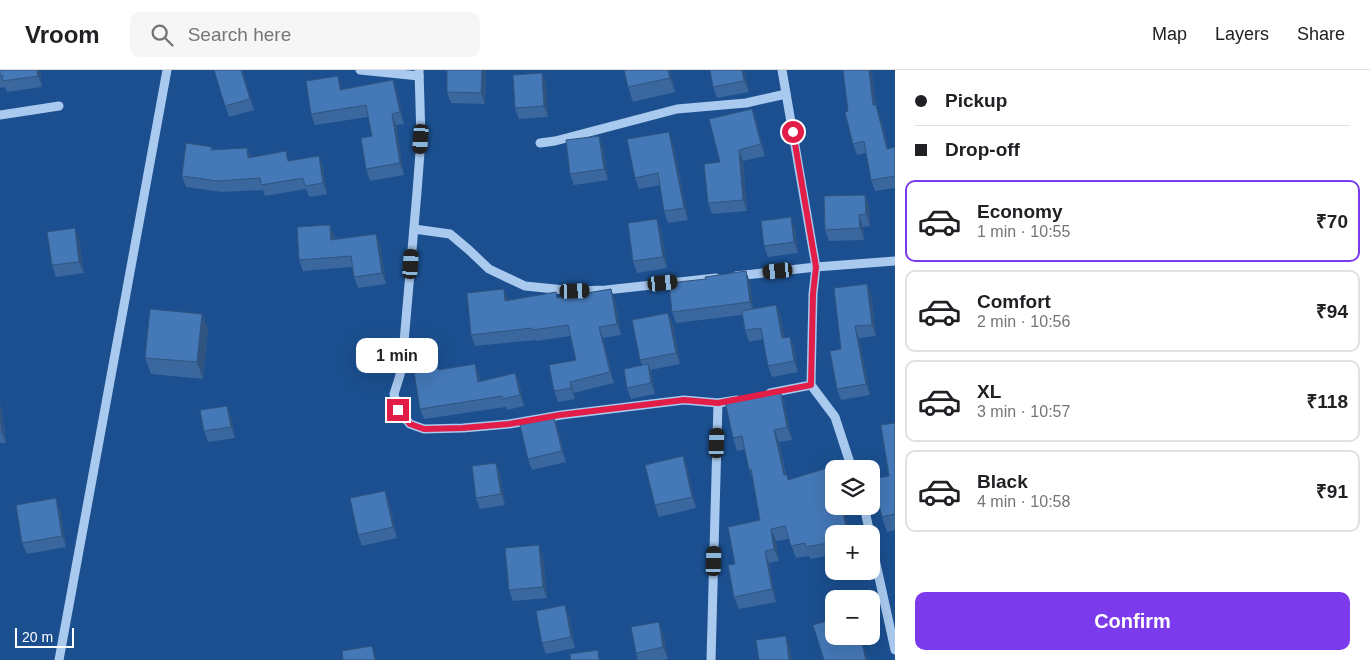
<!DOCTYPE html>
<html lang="en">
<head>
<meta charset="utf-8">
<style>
	:root { --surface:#fff; --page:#f6f6f6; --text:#202124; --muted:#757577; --line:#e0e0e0; --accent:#7c3aed }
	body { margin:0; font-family:Helvetica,sans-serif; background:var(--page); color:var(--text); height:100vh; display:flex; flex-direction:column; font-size:19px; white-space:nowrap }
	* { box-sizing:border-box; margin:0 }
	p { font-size:16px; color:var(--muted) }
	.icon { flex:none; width:28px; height:28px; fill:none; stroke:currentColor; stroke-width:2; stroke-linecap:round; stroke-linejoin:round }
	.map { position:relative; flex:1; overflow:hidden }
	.drawer { display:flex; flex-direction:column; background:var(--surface); width:475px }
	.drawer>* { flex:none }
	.hud { display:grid; align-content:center; height:110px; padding:0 20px; background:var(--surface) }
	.fabs { position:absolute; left:825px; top:390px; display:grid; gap:10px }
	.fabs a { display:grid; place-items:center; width:55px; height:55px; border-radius:10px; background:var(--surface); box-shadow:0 5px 20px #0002; font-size:25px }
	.scale { position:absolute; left:15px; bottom:12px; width:59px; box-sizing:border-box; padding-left:5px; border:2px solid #fff; border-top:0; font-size:14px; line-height:18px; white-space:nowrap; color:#fff; -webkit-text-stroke:4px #1b4f8f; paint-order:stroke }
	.end { position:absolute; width:22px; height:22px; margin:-11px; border:6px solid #e11d48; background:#fff; box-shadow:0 0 0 2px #fff }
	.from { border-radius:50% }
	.bubble { position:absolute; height:35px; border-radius:10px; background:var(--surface); box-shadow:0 5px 20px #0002; font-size:16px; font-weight:800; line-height:35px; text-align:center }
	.car { position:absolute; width:15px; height:30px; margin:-15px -8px; border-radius:6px; box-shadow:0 0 4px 1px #0007; background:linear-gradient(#222 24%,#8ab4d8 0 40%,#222 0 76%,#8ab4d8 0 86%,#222 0) }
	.hud b { display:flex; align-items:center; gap:18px; height:48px; font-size:19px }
	.hud b+b { border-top:1px solid var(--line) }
	.hud i { width:12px; height:12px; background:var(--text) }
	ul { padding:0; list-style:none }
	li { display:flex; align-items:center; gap:15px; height:82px; margin:0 10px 8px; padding:0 10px; border:2px solid var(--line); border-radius:10px }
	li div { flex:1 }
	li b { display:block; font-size:19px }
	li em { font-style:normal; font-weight:800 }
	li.current { border-color:var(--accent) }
	li>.icon { width:45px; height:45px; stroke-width:1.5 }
	.cta { display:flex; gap:10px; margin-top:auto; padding:10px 20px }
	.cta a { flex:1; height:58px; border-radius:10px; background:var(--accent); color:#fff; font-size:20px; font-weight:800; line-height:58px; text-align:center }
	header { display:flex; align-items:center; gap:30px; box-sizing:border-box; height:70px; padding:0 25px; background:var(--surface); border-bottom:1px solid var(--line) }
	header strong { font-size:24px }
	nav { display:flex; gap:28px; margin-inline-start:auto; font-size:18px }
	.search { width:350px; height:45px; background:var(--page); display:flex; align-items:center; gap:12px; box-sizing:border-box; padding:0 18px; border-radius:10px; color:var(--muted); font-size:19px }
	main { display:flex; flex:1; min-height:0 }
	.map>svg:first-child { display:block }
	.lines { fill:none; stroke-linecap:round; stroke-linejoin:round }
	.minor { stroke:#a9c9ee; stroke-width:9 }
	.wall { fill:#3a679d }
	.shaded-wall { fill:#305480 }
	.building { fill:#4478b7; stroke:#305480 }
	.route { stroke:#e11d48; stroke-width:6 }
</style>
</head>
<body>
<header>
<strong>Vroom</strong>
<div class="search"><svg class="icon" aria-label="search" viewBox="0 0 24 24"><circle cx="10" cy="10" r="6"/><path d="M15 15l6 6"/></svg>Search here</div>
<nav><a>Map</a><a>Layers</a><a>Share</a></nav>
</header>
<main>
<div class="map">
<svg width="895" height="590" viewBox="0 0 895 590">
	<rect width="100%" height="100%" fill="#1b4f8f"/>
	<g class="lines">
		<g class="minor">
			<polyline points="360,0 419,6"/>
			<polyline points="419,0 421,69 417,122 404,272 400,305 394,324 398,340 410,354 424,359 463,358 509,354 561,345 684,330 718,333 737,330"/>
			<polyline points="782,0 816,197 813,224 811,315 835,347 852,399"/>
			<polyline points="0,45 59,36"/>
			<polyline points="540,73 555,71 677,39 746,33 786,24"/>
			<polyline points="414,159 450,164 469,180 489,199 525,216 575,221 606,220 716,208"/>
			<polyline points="736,206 816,197 895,191"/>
			<polyline points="770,323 811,315"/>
			<polyline points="864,436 870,464"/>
			<polyline points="871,471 895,580"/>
			<polyline points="59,590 167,0"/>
			<polyline points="711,590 718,333"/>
		</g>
	</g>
	<g class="wall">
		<polygon points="0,0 40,0 42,17 7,22 5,17 0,18"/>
		<polygon points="214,0 242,0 254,40 229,47"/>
		<polygon points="447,0 486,0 485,34 451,33 447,22"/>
		<polygon points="624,0 670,0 675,22 633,32 628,17"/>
		<polygon points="710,0 744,0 749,22 717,28 713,17"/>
		<polygon points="542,3 546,15 548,47 519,49 515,38"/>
		<polygon points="872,3 876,36 880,46 888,78 895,77 895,118 875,121 871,110 866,83 857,85 853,74 848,41"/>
		<polygon points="338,6 342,19 393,10 397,21 404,54 396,55 404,105 370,111 366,99 372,66 368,47 315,55 311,44"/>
		<polygon points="752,39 756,50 765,86 743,91 747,141 712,144 708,133 720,92"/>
		<polygon points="673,73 688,150 668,153 664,141 660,115 639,119 635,108"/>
		<polygon points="603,77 608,110 574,115 570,104"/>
		<polygon points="247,78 251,88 290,91 319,86 323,98 327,124 309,127 306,119 265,126 263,120 222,122 186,117 182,106 213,80"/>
		<polygon points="865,125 869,136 870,156 863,157 864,170 829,171 825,160"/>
		<polygon points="330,155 334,166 335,169 376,164 380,175 386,214 358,218 354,207 352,197 303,201 299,190"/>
		<polygon points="795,158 798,183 768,187 764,176"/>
		<polygon points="661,160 667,198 637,203 633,191"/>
		<polygon points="79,169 84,203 56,207 52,195"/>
		<polygon points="746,201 750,213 753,239 776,235 781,246 784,268 790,267 794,278 798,302 772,307 768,296 763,269 749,272 745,260 742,245 676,253 672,242 706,209"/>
		<polygon points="867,214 871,225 876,266 859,268 870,325 841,330 837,319"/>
		<polygon points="611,219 615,231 621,265 603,268 614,313 574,323 575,329 558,332 554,321 576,290 570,266 536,271 536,270 475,276 471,265 508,230 558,228"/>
		<polygon points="668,243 673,254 680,294 650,300 652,305 655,324 631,329 627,318 642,295 640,290"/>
		<polygon points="202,244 208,260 203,309 151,304 145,288"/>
		<polygon points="475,294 479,305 480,311 515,303 519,313 524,336 507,340 506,337 424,349 420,339 439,300"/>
		<polygon points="780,320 784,333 792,370 779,372 786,405 787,405 788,409 834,436 844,436 849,464 834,464 834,485 810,489 809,486 796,488 789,469 776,471 779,491 769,493 776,532 739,539 734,527 735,494 760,450 753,410 749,400 745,379 737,381 733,368"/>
		<polygon points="0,334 2,341 6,373 0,373"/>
		<polygon points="227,336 231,347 235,368 208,372 204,361"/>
		<polygon points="554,348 558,359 566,392 532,400 528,389"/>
		<polygon points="895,353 895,460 887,462 882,447 889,406"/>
		<polygon points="683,386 687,398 696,438 659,447 655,435"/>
		<polygon points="496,393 500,404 505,435 480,439 476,428"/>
		<polygon points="385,421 389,432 397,468 362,476 358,465"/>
		<polygon points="60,440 66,477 27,484 22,473"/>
		<polygon points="543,486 547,528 513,531 509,520"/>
		<polygon points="569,546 575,578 546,584 542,573"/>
		<polygon points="663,563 668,589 661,590 638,590 636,583"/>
	</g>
	<g class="shaded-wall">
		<polygon points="37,0 40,0 42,17 38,6"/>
		<polygon points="241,0 242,0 254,40 250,29"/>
		<polygon points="482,0 486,0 485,34 481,23"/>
		<polygon points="668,0 670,0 675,22 670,8"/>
		<polygon points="742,0 744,0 749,22 744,11"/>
		<polygon points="869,0 871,0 872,3 876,36 880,46 891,90 873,35"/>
		<polygon points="542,3 546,15 548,47 544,36"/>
		<polygon points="338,6 342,17 344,31 340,20"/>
		<polygon points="393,10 397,21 404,54 400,42"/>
		<polygon points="752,39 756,50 765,86 761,74"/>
		<polygon points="392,44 396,55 404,105 400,93"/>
		<polygon points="669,62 673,73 688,150 684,138"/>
		<polygon points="599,66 603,77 608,110 604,99"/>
		<polygon points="247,78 251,89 248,88"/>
		<polygon points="739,80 743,91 747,141 743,130"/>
		<polygon points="319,86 323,98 327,124 323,113"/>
		<polygon points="865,125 869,136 870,156 866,144"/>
		<polygon points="859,145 863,157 864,170 860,158"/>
		<polygon points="791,147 795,158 798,183 794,172"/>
		<polygon points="657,149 661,160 667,198 663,187"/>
		<polygon points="330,155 334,166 335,181 331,170"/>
		<polygon points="75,158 79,169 84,203 79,192"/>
		<polygon points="376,164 380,175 386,214 382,203"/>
		<polygon points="746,201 750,213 754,244 750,232"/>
		<polygon points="867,214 871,225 876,266 872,255"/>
		<polygon points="504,219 508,230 505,231"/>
		<polygon points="611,219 615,231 621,265 617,254"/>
		<polygon points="776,235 781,246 787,280 782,268"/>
		<polygon points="668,243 673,254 680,294 676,283"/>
		<polygon points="202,244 208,260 203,309 197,292"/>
		<polygon points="855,256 859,268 870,325 866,314"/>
		<polygon points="599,257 603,268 614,313 610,302"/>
		<polygon points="790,267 794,278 798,302 794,291"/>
		<polygon points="475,294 479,305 481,322 478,312"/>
		<polygon points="648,294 652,305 655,324 651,313"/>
		<polygon points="515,303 519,313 524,336 520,325"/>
		<polygon points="570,312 574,323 575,329 571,318"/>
		<polygon points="780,320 784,333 792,370 787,357"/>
		<polygon points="0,334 2,341 6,373 2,362 0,347"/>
		<polygon points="227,336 231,347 235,368 231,357"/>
		<polygon points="554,348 558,359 566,392 562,381"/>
		<polygon points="774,360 779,372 788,418 784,405"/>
		<polygon points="683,386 687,398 696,438 692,427"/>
		<polygon points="496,393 500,404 505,435 501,424"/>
		<polygon points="385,421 389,432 397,468 393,457"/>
		<polygon points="56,428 60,440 66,477 62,466"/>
		<polygon points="842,436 844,436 849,464 847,464"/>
		<polygon points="771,459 776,471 779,491 774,479"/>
		<polygon points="539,475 543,486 547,528 543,517"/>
		<polygon points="765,481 769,493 776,532 772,519"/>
		<polygon points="565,535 569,546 575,578 571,567"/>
		<polygon points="659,552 663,563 668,589 663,577"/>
		<polygon points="786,566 790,577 792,590 789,590"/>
		<polygon points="860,566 861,566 868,590 866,590"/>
		<polygon points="372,576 376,587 377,590 375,590"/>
	</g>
	<g class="building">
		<polygon points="0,0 37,0 38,6 3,11 2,5 0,6"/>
		<polygon points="214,0 241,0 250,29 225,36"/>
		<polygon points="447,0 482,0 481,23 447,22"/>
		<polygon points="624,0 668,0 670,8 628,17"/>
		<polygon points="710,0 742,0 744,11 713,17"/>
		<polygon points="843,0 869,0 873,35 876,35 887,79 895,77 895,106 871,110 864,71 853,74 845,42 848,41"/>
		<polygon points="542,3 544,36 515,38 513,5"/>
		<polygon points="338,6 340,20 393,10 400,42 392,44 400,93 366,99 361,68 372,66 366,35 311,44 306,11"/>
		<polygon points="752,39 761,74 739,80 743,130 708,133 704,94 720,92 709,49"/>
		<polygon points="669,62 684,138 664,141 658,103 635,108 627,69"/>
		<polygon points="599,66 604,99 570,104 566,70"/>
		<polygon points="186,73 212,77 211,80 247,78 248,88 286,81 288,91 319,86 323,113 305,116 303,108 261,115 260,108 218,111 182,106"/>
		<polygon points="865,125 866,144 859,145 860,158 825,160 824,126"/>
		<polygon points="791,147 794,172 764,176 761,151"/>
		<polygon points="657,149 663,187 633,191 628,153"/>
		<polygon points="330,155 331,170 376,164 382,203 354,207 351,186 299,190 297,157"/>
		<polygon points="75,158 79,192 52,195 47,162"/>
		<polygon points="746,201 750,232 672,242 669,213 706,209 705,207"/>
		<polygon points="867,214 872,255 855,256 866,314 837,319 830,281 841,279 834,218"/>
		<polygon points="504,219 505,231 556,222 557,228 611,219 617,254 599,257 610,302 570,312 571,318 554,321 549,295 576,290 568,255 532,260 532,258 471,265 467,223"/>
		<polygon points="776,235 782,268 790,267 794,291 768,296 761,258 745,260 742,241"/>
		<polygon points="150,239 202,244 197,292 145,288"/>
		<polygon points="668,243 676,283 640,290 632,250"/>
		<polygon points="475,294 478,312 515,303 520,325 503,329 502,326 420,339 414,302 438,298 439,300"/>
		<polygon points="648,294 651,313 627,318 624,299"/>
		<polygon points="780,320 787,357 774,360 784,405 787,405 788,410 834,396 834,436 842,436 847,464 834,464 834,472 806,477 805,473 791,476 785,456 771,459 774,479 765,481 772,519 734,527 728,495 735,494 728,457 760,450 751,399 749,400 742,366 733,368 725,331"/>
		<polygon points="227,336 231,357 204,361 200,340"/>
		<polygon points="0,347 2,362 0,362"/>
		<polygon points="554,348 562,381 528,389 520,355"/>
		<polygon points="895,353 895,444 882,447 873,409 889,406 881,355"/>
		<polygon points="683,386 692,427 655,435 645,395"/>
		<polygon points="496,393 501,424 476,428 472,396"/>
		<polygon points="385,421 393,457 358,465 350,428"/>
		<polygon points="56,428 62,466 22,473 16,435"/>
		<polygon points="539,475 543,517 509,520 505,478"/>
		<polygon points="565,535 571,567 542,573 536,541"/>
		<polygon points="834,549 834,566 860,566 866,590 824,590 813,555"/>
		<polygon points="659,552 663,577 636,583 631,557"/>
		<polygon points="786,566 789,590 759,590 756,570"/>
		<polygon points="372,576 375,590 343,590 342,581"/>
		<polygon points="598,580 599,590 571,590 570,584"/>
	</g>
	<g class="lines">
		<polyline class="route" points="398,340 410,354 424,359 463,358 509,354 560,345 684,330 718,333 811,315 813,224 816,197 793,62"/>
	</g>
</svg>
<div class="fabs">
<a><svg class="icon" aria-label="layers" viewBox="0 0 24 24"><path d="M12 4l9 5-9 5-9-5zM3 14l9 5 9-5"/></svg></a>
<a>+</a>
<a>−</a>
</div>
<div class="scale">20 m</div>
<i class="end from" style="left:793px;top:62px"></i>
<i class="end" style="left:398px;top:340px"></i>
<div class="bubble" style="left:356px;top:268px;width:82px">1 min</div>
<i class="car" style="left:421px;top:69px;rotate:184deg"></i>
<i class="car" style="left:411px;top:194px;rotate:4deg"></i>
<i class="car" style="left:778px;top:201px;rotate:264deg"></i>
<i class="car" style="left:663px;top:213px;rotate:84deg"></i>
<i class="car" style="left:575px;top:221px;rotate:88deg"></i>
<i class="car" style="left:717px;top:373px;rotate:2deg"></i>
<i class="car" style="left:714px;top:491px;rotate:2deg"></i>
</div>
<section class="drawer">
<div class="hud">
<b><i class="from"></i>Pickup</b>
<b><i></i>Drop-off</b>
</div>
<ul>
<li class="current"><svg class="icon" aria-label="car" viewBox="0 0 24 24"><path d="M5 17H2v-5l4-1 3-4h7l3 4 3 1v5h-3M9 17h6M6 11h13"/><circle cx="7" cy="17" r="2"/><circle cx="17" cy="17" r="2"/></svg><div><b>Economy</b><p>1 min · 10:55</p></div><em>₹70</em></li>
<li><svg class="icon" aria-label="car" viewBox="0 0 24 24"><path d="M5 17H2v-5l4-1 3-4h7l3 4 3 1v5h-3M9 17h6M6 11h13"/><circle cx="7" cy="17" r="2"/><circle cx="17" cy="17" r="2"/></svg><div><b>Comfort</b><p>2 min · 10:56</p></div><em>₹94</em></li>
<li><svg class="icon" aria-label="car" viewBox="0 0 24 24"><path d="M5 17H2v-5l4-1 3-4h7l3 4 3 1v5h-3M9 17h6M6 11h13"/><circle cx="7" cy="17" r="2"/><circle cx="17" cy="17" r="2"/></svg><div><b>XL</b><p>3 min · 10:57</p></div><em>₹118</em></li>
<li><svg class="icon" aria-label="car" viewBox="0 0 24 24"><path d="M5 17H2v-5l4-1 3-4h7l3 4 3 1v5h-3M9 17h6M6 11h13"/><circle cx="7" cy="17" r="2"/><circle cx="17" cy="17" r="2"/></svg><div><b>Black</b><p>4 min · 10:58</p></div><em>₹91</em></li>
</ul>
<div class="cta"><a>Confirm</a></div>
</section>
</main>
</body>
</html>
